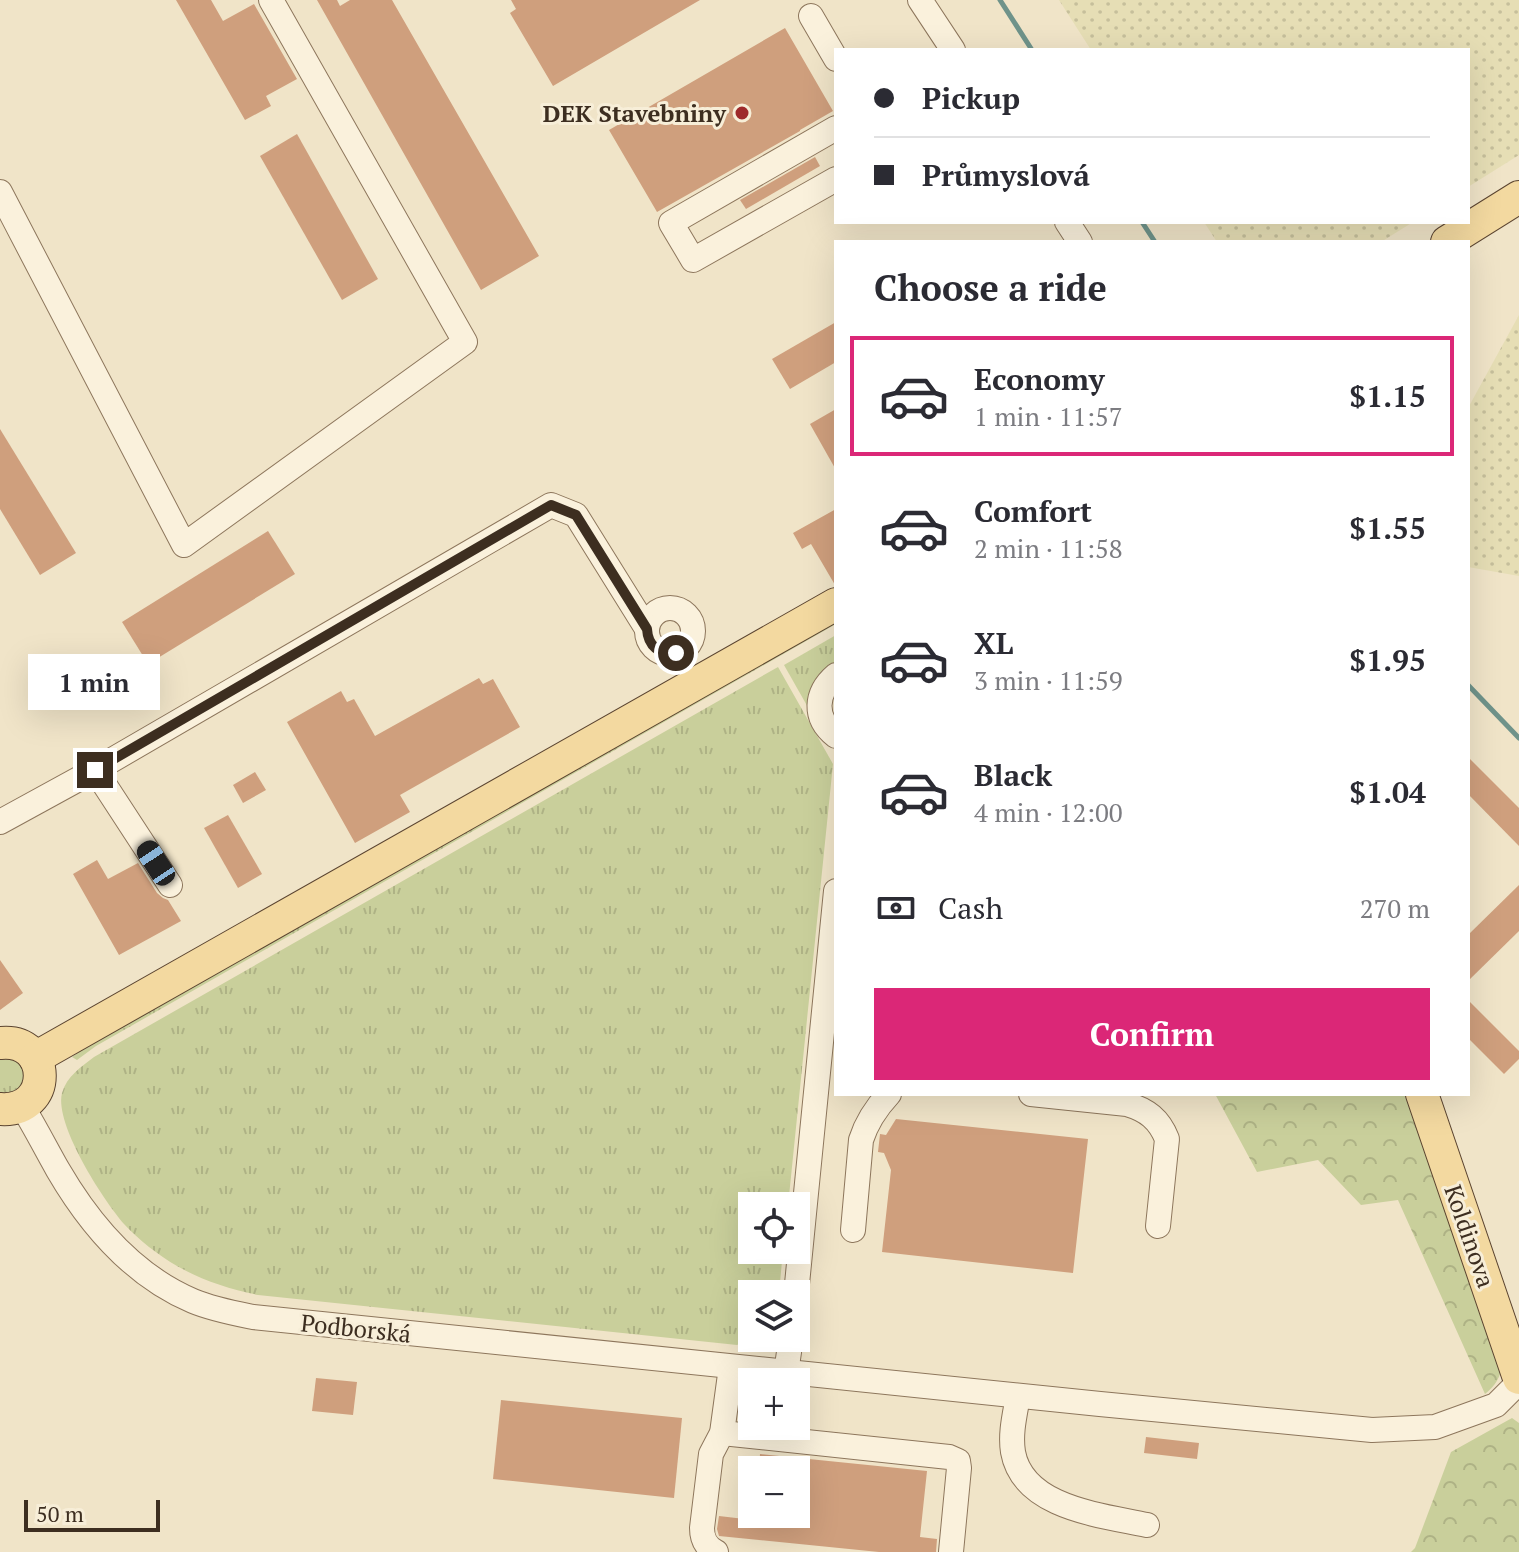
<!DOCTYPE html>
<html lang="en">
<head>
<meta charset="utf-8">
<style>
	:root { --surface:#fff; --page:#f7f7f7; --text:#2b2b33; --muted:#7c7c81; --line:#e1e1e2; --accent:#db2777 }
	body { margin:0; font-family:"PT Serif",serif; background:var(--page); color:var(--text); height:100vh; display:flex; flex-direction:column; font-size:30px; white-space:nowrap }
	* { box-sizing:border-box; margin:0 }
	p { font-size:26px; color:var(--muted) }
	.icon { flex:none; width:44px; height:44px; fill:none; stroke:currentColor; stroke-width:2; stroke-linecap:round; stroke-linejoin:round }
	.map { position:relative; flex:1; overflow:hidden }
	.side { position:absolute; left:834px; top:240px; width:636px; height:856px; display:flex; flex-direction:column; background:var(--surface); border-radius:0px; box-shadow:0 8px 32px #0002 }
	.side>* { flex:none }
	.banner { position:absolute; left:834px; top:48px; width:636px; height:176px; border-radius:0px; box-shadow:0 8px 32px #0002; display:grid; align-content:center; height:176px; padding:0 40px; background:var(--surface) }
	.tools { position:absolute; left:738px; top:1192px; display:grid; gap:16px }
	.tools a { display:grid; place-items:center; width:72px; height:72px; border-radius:0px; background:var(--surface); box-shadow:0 8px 32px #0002; font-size:40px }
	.scale { position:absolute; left:24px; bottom:20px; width:136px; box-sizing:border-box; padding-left:8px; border:4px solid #3d2e20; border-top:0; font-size:22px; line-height:28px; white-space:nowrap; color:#3d2e20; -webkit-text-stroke:6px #f7eed8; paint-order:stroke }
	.end { position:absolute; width:36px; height:36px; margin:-18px; border:10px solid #3d2e20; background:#fff; box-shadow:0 0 0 4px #fff }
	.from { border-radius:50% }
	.bubble { position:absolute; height:56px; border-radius:0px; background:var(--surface); box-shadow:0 8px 32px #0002; font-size:26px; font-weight:600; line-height:56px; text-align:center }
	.car { position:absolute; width:24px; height:48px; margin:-24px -12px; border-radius:10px; box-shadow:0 0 6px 2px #0007; background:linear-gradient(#222 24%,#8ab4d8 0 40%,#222 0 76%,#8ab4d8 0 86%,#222 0) }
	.banner b { display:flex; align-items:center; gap:28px; height:76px; font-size:30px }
	.banner b+b { border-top:2px solid var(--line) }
	.banner i { width:20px; height:20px; background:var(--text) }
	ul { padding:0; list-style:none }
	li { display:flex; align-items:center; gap:24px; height:120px; margin:0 16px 12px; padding:0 24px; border:4px solid transparent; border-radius:0px }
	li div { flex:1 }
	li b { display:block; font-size:30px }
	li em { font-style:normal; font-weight:600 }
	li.current { border-color:var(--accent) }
	li>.icon { width:72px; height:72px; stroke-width:1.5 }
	h2 { padding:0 40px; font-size:36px; line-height:96px }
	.pay { display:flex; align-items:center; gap:20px; height:88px; padding:0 40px; font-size:30px }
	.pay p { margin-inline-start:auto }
	.button { display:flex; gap:16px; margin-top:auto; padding:16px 40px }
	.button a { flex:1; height:92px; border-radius:0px; background:var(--accent); color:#fff; font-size:32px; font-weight:600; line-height:92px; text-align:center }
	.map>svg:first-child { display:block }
	.farmland { fill:url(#farmland-dots) }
	.grass { fill:url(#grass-tufts) }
	.forest { fill:url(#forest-crowns) }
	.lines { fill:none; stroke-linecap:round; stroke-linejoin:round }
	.stream { stroke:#6f938a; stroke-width:5 }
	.building { fill:#cf9f7d }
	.minor-casing { stroke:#8d765c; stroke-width:26 }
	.major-casing { stroke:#5b4430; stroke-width:34 }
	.minor { stroke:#faf1dc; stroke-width:24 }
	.major { stroke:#f3d9a0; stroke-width:32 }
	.route { stroke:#3d2e20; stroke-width:10 }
	.poi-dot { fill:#9e2a2b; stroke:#f7eed8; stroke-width:3 }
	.labels { text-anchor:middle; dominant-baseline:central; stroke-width:6; stroke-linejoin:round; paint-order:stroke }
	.poi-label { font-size:24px; font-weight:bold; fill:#3d2e20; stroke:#f7eed8; text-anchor:end }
	.street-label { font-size:24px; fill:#3d2e20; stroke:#f7eed8 }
</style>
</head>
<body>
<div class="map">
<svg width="1519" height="1552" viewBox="0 0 1519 1552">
	<defs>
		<pattern id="farmland-dots" width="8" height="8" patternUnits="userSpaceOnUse" patternTransform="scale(2)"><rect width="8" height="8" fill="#e6deb5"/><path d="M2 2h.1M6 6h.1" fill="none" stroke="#c6bf9b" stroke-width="1.8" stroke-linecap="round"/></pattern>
		<pattern id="grass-tufts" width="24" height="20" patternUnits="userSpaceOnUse" patternTransform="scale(2)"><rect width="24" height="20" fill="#c9cf9b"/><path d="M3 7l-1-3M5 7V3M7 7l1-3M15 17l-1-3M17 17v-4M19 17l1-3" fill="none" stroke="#aeb285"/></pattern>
		<pattern id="forest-crowns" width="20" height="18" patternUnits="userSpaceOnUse" patternTransform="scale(2)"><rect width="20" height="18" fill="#c9cf9b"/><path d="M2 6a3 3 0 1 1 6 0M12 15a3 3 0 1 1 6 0" fill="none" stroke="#aeb285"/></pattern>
	</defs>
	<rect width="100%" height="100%" fill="#f0e4c8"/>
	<g class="farmland">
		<polygon points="1059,0 1519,0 1519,155 1468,187 1468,50 1091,50"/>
		<polygon points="1204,222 1413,222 1381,242 1217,242"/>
		<polygon points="1519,315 1519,576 1468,567 1468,408"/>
	</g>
	<g class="grass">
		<polygon points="836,616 836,624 96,1046 77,1060 72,1057 87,1046"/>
		<polygon points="836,635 836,666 814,718 784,665"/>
		<path d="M 778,667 L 833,764 L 788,1206 L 752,1206 L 752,1250 L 783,1250 L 779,1294 L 752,1294 L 753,1338 L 737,1345 L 258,1295 C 230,1289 203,1281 177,1266 C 158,1255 139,1240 124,1224 C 103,1200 54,1124 62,1093 C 67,1076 81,1067 94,1057 Z"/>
		<polygon points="10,1056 23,1064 27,1085 0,1098 0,1057"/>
	</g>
	<g class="forest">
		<path d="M 1215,1094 L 1411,1094 L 1503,1363 C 1500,1378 1496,1385 1485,1394 L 1398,1200 L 1361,1205 L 1318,1160 L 1257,1172 Z"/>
		<polygon points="1512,1418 1519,1423 1519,1552 1411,1552 1415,1548 1451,1452"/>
	</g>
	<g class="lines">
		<g class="stream">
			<polyline points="1000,0 1032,50"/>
			<polyline points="1142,222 1155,242"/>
			<polyline points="1468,685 1519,738"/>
		</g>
	</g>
	<g class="building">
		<polygon points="176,0 211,0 223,21 254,4 297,79 266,96 271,106 245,120"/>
		<polygon points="317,0 337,0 340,6 350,0 392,0 539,256 481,290"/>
		<polygon points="511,0 700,0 553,86 510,13 516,9"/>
		<polygon points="785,28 833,111 800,130 800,131 657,212 609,130"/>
		<polygon points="297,134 378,279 342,300 260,156"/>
		<polygon points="815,157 820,166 746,209 740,200"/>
		<polygon points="836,322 836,362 790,389 772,359"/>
		<polygon points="836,409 836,470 810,424"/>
		<polygon points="0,429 76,553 40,575 0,509"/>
		<polygon points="836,509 836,585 835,585 811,544 802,549 793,533"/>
		<polygon points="268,531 295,574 148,664 122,622"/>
		<polygon points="479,678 483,684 493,679 520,727 400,795 410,812 355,843 287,722 341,691 347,702 354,699 375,736"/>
		<polygon points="1468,757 1519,808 1519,846 1468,794"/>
		<polygon points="255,772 266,790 243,803 233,785"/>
		<polygon points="228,815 262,874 238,888 204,828"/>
		<polygon points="97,860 108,879 138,863 157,893 163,898 168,900 181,921 119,955 73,874"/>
		<polygon points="1519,885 1519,931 1468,981 1468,935"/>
		<polygon points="0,960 23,993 0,1010"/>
		<polygon points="1468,1000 1519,1051 1519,1059 1504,1074 1468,1038"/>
		<polygon points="896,1119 1088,1139 1073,1273 882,1252 891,1170 884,1153 878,1152 880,1134 886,1135"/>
		<polygon points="316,1378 357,1382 353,1415 312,1411"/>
		<polygon points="501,1400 682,1418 674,1498 493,1479"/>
		<polygon points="1146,1437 1199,1443 1197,1459 1144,1453"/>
		<polygon points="760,1454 927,1471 920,1537 937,1539 936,1552 879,1552 719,1536 717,1529 719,1516 753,1520 754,1514 796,1514 796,1470 759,1470"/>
	</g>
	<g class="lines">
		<g class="minor-casing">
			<g id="minor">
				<polyline points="920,0 953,50"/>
				<polyline points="811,16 836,59"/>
				<polyline points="836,128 671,223 693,260 836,179"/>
				<polyline points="0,192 184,545 465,342 271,0"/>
				<polyline points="1067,222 1080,242"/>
				<circle cx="670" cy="631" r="23"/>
				<path d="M 836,675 C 815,693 813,718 836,736"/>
				<polyline points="95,770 170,885"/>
				<polyline points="0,822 95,770 551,505 576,515 647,629"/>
				<path d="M 1031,1094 L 1127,1104 C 1147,1110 1159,1119 1167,1139 L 1158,1226"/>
				<path d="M 22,1106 C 35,1127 46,1149 58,1170 C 90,1225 134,1276 193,1301 C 212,1309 233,1313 253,1317 L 1100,1404 L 1372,1430 L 1435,1427 L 1496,1405 L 1519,1382"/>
				<path d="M 853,1230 L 861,1140 C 867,1121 876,1108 889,1094"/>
				<polyline points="796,1294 836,891"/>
				<polyline points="786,1373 791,1338"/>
				<path d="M 1018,1396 C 1015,1414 1010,1433 1013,1452 C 1023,1508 1101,1515 1147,1525"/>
				<polyline points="722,1433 949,1457 958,1461 959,1468 951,1552"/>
				<path d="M 716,1552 C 706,1547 702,1539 702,1528 L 711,1454 L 722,1433 L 731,1367"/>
			</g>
		</g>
		<g class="major-casing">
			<g id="major">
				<polyline points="1447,242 1519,197"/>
				<path d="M 0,1043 C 52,1037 54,1113 0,1109"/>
				<polyline points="35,1058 836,604"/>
				<polyline points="1422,1094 1519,1378"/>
			</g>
		</g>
		<use href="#minor" class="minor"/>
		<use href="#major" class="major"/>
	</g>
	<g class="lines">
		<path class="route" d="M 95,770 L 551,505 L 576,515 L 647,629 C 648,646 659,655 676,653"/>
	</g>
	<circle class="poi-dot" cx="742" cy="113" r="8"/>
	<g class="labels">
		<g class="poi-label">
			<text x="726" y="113">DEK Stavebniny</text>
		</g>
		<g class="street-label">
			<text transform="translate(1470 1236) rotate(71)">Koldinova</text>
			<text transform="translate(356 1328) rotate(6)">Podborská</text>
		</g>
	</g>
</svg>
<div class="tools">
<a><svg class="icon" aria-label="locate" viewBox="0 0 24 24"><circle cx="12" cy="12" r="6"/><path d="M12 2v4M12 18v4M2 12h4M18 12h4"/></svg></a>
<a><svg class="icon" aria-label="layers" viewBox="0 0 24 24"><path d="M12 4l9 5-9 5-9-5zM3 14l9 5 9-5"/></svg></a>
<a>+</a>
<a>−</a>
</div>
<div class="scale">50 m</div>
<i class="end from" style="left:676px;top:653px"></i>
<i class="end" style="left:95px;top:770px"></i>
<div class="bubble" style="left:28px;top:654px;width:132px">1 min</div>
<i class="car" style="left:156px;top:863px;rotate:327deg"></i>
<div class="banner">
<b><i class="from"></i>Pickup</b>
<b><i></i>Průmyslová</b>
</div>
<section class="side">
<h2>Choose a ride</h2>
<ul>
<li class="current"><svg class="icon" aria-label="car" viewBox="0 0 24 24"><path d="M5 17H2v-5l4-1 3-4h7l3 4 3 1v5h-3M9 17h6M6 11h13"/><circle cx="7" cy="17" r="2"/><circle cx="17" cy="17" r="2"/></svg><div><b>Economy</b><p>1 min · 11:57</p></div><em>$1.15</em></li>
<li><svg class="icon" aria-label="car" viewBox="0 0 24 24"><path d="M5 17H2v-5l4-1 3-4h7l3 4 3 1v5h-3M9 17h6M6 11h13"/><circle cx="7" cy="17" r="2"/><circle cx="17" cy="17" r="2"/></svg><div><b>Comfort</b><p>2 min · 11:58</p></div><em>$1.55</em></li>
<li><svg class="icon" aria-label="car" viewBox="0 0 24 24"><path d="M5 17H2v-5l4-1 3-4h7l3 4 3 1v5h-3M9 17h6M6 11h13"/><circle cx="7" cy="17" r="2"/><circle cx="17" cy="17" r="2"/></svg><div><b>XL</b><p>3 min · 11:59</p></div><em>$1.95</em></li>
<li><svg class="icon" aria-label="car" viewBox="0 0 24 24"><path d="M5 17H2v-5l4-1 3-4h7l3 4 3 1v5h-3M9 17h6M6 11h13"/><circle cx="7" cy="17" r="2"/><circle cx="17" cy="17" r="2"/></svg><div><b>Black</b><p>4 min · 12:00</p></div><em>$1.04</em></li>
</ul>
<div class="pay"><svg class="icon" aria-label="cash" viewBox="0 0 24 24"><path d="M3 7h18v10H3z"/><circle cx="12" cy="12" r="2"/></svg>Cash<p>270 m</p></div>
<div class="button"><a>Confirm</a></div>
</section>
</div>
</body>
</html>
